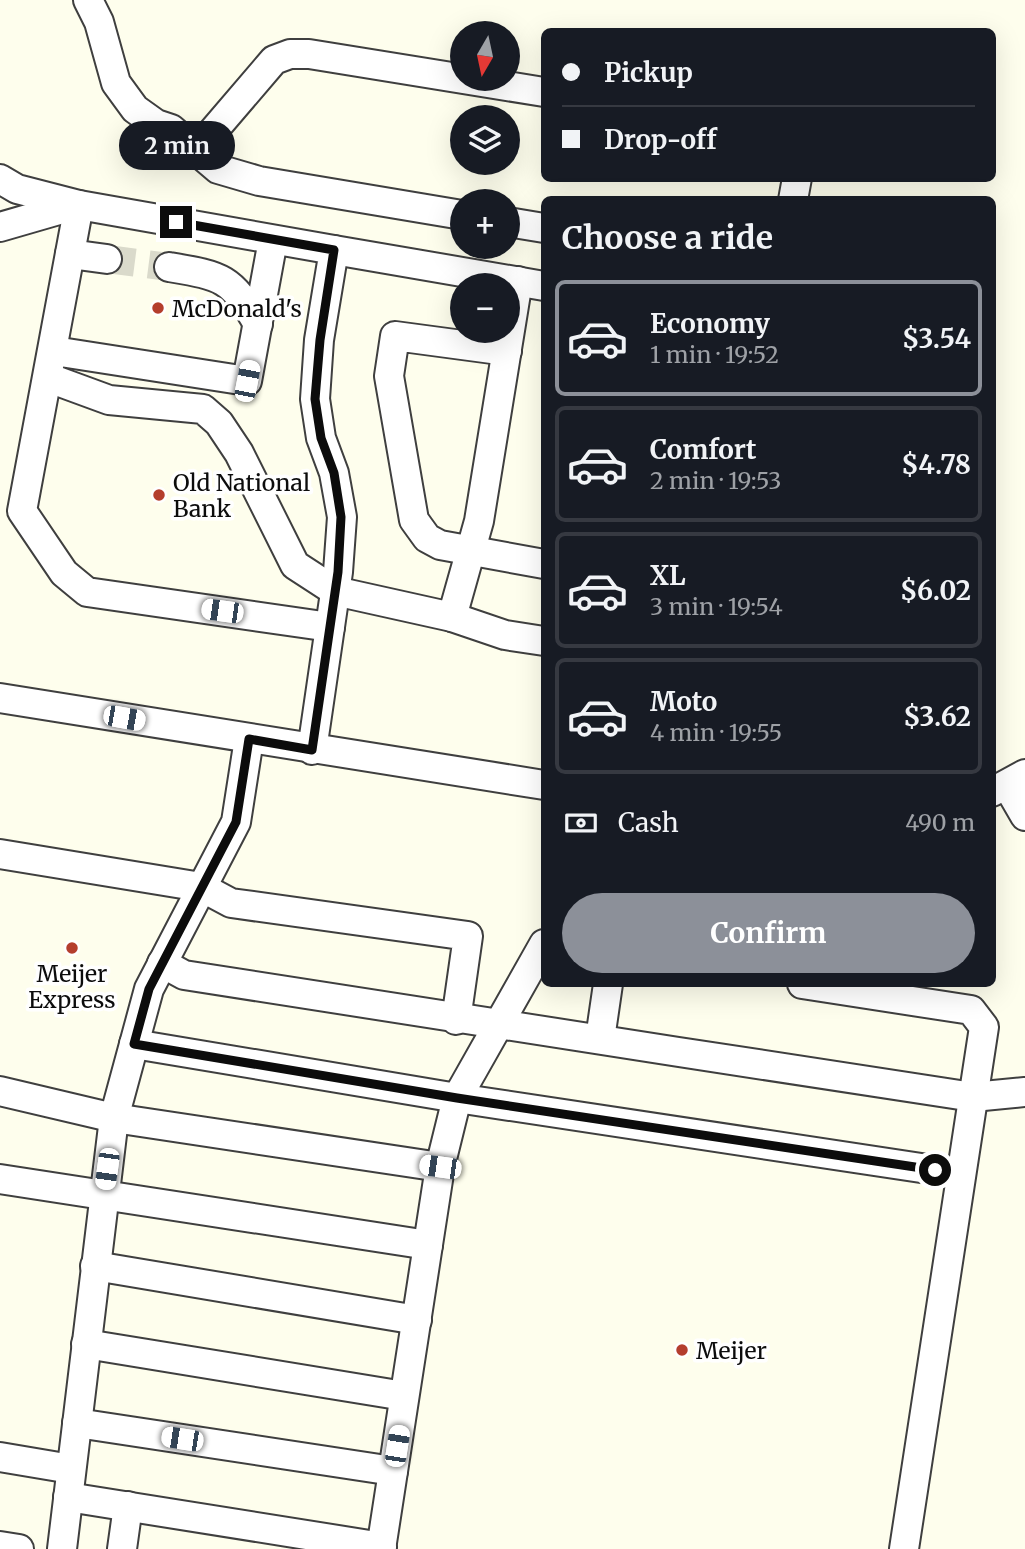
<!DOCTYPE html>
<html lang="en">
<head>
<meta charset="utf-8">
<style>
	:root { --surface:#171b24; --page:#242831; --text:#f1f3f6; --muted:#9ea1a6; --line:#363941; --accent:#8c9099 }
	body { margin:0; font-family:Merriweather,serif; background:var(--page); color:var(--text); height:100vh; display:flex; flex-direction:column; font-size:26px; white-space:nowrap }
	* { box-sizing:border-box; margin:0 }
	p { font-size:23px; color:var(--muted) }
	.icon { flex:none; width:38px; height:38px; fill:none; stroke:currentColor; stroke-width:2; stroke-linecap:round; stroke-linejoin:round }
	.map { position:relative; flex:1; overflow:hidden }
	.details { position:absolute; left:541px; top:196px; width:455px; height:791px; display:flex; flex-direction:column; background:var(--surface); border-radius:10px; box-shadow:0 7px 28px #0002 }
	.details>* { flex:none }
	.guide { position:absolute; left:541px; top:28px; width:455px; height:154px; border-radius:10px; box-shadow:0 7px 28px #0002; display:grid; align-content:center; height:154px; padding:0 21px; background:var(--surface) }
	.needle { width:46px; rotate:189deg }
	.tools { position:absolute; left:450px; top:21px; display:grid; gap:14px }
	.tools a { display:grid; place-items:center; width:70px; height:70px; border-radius:50%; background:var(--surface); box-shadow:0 7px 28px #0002; font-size:35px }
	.end { position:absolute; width:32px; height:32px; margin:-16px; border:9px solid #0c0c0c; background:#fff; box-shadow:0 0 0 4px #fff }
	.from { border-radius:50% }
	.bubble { position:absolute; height:49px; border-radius:24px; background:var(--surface); box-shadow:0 7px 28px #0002; font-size:23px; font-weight:700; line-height:49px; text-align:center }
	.car { position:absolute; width:21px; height:42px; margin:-21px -10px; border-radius:9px; box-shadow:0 0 5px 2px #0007; background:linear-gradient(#fff 24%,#345 0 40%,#fff 0 76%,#345 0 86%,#fff 0) }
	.guide b { display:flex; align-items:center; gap:24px; height:66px; font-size:26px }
	.guide b+b { border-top:2px solid var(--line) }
	.guide i { width:18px; height:18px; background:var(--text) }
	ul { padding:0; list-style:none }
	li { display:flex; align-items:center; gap:21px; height:116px; margin:0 14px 10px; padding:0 7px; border:4px solid var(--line); border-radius:10px }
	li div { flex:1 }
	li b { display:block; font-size:26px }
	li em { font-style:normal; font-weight:700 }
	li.current { border-color:var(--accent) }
	li>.icon { width:63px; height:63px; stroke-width:1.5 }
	h2 { padding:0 21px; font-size:32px; line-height:84px }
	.pay { display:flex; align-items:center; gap:18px; height:77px; padding:0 21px; font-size:26px }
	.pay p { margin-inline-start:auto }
	.cta { display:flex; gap:14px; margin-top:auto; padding:14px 21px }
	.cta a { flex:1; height:80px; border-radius:42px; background:var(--accent); color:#fff; font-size:28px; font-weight:700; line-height:80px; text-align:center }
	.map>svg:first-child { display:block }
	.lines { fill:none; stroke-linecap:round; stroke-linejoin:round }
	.minor-tunnel { stroke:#dadacb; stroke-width:28; stroke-dasharray:28 14; stroke-linecap:butt }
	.minor-casing { stroke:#3f3f3f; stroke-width:32 }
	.minor { stroke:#fff; stroke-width:28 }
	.route { stroke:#0c0c0c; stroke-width:9 }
	.poi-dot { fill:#b43e2d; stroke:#fff; stroke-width:2.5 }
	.labels { text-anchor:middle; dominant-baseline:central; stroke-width:7; stroke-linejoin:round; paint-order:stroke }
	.poi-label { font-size:23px; fill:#0c0c0c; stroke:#fff; text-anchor:start }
</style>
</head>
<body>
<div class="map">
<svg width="1025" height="1549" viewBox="0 0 1025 1549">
	<rect width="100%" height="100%" fill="#fefeed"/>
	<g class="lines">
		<polyline class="minor-tunnel" points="107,259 169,267"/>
		<g class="minor-casing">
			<g id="minor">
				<polyline points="88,0 99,22 116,83 135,109 156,124 171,129 218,169 259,181 462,215"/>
				<polyline points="197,150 274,60 290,54 309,54 544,92"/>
				<polyline points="0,179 17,189 79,205 334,250 319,340 315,399 321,438 334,473 342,517 338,572 312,750"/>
				<polyline points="793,200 797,178"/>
				<polyline points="79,205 22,511 64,573 87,592 330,627"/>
				<polyline points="508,222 544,228"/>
				<polyline points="0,227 76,205"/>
				<polyline points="334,250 544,286"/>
				<polyline points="70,254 107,259"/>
				<path d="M 169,267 C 222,276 231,277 258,324"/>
				<polyline points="54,351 247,381 273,240"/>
				<polyline points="507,351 395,336 389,376 414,520 427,538 440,545 544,564"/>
				<polyline points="49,378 109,400 203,409 219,423 239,453 295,565 335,591 452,617 505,635 544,641"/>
				<polyline points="452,617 479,521 518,281"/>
				<polyline points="0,698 544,785"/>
				<polyline points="1007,785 1025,816"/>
				<polyline points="992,792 1025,774"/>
				<polyline points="0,854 201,887 231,903 468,936 456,1020"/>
				<path d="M 162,963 L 184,975 C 447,1018 710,1056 973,1097 L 1025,1092"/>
				<polyline points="802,984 971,1010 984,1027 904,1549"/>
				<polyline points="600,1039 608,984"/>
				<polyline points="134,1044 457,1098 961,1174"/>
				<polyline points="0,1091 114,1118 440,1167"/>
				<polyline points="0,1179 428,1245"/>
				<polyline points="95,1266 417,1320"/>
				<polyline points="86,1344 404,1396"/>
				<polyline points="77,1423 393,1471"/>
				<polyline points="0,1457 71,1469"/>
				<polyline points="68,1497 382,1547"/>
				<polyline points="0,1546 19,1549"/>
				<polyline points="62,1549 114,1118 149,989 236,822 249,739"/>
				<polyline points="122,1549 128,1506"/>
				<polyline points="381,1549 440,1167 457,1098 544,944"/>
			</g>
		</g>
		<use href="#minor" class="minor"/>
	</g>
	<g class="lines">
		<polyline class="route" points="176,222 334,250 320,340 315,399 321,438 334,473 341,517 338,572 312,750 249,739 236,822 149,989 134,1044 457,1098 935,1170"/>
	</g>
	<g class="poi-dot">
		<circle cx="158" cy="308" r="7"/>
		<circle cx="159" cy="495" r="7"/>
		<circle cx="72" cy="948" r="7"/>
		<circle cx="682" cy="1350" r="7"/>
	</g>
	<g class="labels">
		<g class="poi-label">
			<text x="172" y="308">McDonald's</text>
			<text x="173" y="482">Old National<tspan x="173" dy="26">Bank</tspan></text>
			<text x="72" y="973" text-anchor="middle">Meijer<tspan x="72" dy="26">Express</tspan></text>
			<text x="696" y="1350">Meijer</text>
		</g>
	</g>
</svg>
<div class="tools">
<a><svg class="needle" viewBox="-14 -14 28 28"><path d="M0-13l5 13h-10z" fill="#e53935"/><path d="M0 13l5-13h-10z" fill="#9ea1a6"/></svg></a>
<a><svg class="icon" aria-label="layers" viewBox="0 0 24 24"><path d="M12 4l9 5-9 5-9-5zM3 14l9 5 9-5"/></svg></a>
<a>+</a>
<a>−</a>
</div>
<i class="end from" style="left:935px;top:1170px"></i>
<i class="end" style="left:176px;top:222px"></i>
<div class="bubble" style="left:119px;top:121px;width:116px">2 min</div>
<i class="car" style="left:247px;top:381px;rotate:11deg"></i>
<i class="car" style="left:222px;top:611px;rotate:278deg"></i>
<i class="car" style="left:124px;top:718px;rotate:100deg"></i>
<i class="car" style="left:440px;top:1167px;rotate:278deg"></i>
<i class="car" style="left:107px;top:1169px;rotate:188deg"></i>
<i class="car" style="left:182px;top:1439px;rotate:279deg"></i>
<i class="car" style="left:397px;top:1446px;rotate:9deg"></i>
<div class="guide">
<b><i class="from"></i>Pickup</b>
<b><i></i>Drop-off</b>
</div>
<section class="details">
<h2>Choose a ride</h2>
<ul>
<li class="current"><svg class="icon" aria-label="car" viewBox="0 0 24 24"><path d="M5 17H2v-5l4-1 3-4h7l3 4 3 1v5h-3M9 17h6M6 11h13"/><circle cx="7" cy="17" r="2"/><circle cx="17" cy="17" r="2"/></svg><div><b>Economy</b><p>1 min · 19:52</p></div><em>$3.54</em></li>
<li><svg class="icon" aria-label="car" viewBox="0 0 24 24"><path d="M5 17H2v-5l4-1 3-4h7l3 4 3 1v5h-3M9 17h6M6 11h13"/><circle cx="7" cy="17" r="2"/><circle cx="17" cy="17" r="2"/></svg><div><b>Comfort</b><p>2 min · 19:53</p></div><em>$4.78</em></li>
<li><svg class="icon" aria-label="car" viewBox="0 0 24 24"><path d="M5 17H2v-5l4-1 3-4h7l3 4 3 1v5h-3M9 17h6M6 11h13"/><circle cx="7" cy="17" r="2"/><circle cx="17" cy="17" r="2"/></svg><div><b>XL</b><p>3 min · 19:54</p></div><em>$6.02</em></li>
<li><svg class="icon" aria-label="car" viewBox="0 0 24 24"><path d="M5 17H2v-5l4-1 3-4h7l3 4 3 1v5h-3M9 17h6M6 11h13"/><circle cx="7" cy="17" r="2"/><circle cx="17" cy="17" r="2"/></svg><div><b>Moto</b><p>4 min · 19:55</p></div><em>$3.62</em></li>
</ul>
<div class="pay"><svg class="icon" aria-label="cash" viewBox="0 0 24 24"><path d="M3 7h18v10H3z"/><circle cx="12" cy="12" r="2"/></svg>Cash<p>490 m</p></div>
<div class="cta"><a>Confirm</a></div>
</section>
</div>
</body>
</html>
